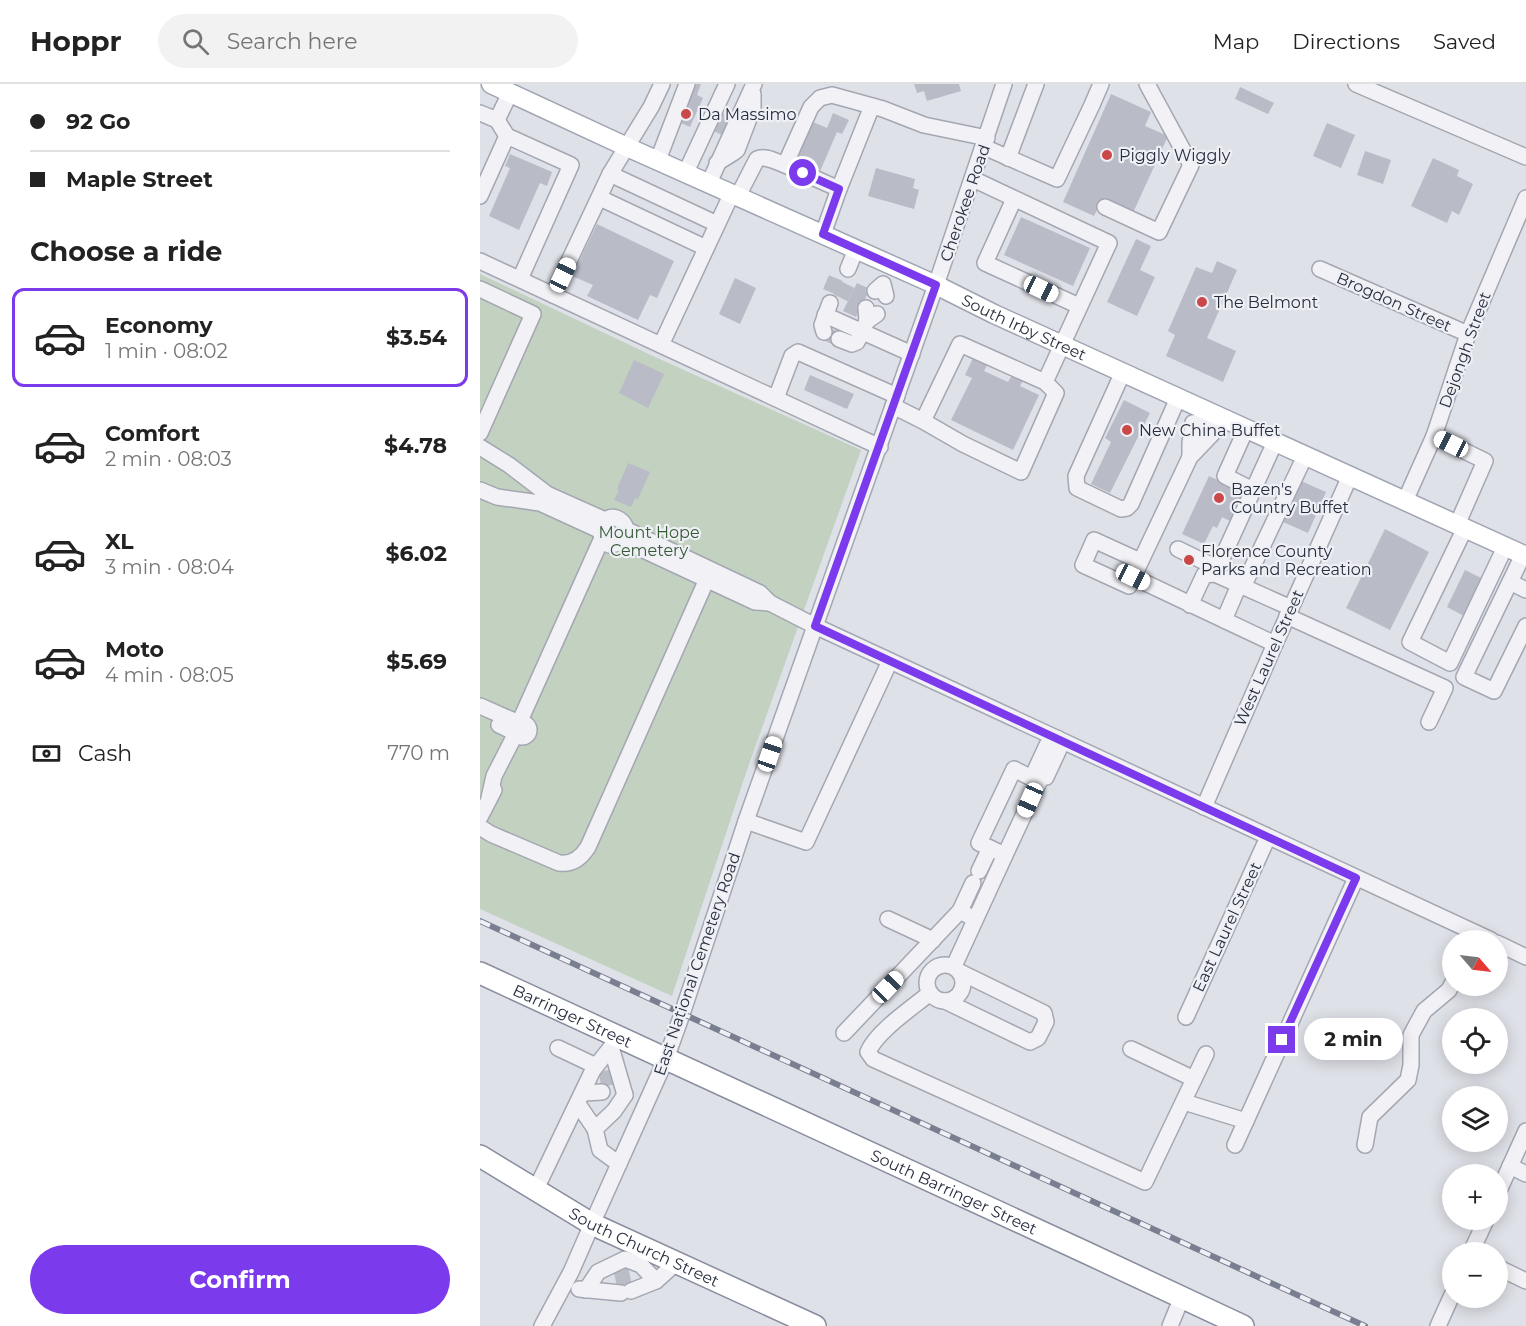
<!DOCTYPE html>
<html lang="en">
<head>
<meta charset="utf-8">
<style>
	:root { --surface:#fff; --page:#f2f2f2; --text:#222; --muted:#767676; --line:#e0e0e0; --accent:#7c3aed }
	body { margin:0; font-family:Montserrat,sans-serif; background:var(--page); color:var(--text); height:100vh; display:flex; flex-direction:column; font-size:22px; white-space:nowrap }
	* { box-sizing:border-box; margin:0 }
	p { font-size:20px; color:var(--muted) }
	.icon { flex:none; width:33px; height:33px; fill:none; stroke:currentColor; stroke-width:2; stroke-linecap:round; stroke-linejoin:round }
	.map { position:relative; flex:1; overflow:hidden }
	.sheet { display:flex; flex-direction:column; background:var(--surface); width:480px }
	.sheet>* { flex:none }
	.banner { display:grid; align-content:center; height:132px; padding:0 30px; background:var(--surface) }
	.needle { width:39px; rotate:118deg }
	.tools { position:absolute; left:962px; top:846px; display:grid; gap:12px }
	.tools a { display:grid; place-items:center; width:66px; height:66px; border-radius:50%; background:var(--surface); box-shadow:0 3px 15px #0003; font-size:30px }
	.end { position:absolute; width:27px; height:27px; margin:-14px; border:8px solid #7c3aed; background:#fff; box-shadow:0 0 0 3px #fff }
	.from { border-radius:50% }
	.bubble { position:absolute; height:42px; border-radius:21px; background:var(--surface); box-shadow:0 3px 15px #0003; font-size:20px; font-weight:700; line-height:42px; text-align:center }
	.car { position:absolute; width:18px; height:36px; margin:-18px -9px; border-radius:8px; box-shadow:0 0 4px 2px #0007; background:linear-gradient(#fff 24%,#345 0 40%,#fff 0 76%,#345 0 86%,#fff 0) }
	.banner b { display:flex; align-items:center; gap:21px; height:57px; font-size:22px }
	.banner b+b { border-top:2px solid var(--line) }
	.banner i { width:15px; height:15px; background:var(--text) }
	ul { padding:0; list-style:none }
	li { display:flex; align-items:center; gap:18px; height:99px; margin:0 12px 9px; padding:0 18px; border:3px solid transparent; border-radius:12px }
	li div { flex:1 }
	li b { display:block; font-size:22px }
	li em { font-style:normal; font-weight:700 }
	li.on { border-color:var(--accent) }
	li>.icon { width:54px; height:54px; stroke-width:1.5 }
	h2 { padding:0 30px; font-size:27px; line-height:72px }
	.pay { display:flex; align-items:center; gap:15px; height:66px; padding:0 30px; font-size:22px }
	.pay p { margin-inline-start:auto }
	.cta { display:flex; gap:12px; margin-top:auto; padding:12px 30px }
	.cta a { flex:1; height:69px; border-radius:36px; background:var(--accent); color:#fff; font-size:24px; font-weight:700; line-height:69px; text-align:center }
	header { display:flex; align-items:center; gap:36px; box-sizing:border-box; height:84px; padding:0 30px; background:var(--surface); border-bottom:2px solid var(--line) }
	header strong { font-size:28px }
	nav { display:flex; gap:33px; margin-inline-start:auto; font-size:21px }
	.search { width:420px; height:54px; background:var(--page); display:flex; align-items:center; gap:15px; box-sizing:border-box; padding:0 21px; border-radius:33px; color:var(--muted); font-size:22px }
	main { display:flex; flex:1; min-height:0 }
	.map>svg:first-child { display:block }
	.green { fill:#c2d1c0 }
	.building { fill:#b9bcc7 }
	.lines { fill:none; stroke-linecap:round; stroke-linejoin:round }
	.minor-tunnel { stroke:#babdc6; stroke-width:15; stroke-dasharray:15 8; stroke-linecap:butt }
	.minor-casing { stroke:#a4a7b2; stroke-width:18 }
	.major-casing { stroke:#9fa4b3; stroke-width:21 }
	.highway-casing { stroke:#878c9e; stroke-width:24 }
	.minor { stroke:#f2f2f6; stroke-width:15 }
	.major { stroke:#fff; stroke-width:18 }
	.highway { stroke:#fff; stroke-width:21 }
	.rail-casing { stroke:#797e91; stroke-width:6 }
	.rail { stroke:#eef0f5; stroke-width:4; stroke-dasharray:11; stroke-linecap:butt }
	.route { stroke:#7c3aed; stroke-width:8 }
	.poi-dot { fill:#ca4847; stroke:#eef0f5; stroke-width:2 }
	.labels { text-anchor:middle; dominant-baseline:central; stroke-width:4.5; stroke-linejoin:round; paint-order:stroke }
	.poi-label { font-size:16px; fill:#282d3e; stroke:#eef0f5; text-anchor:start }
	.street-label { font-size:16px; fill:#282d3e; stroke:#eef0f5 }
	.park-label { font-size:16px; fill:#375a36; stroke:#eef0f5 }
</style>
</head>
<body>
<header>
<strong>Hoppr</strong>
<div class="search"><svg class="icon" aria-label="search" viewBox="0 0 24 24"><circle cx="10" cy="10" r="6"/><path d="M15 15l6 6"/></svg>Search here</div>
<nav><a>Map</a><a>Directions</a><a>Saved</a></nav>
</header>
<main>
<section class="sheet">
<div class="banner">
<b><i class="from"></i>92 Go</b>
<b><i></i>Maple Street</b>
</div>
<h2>Choose a ride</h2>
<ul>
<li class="on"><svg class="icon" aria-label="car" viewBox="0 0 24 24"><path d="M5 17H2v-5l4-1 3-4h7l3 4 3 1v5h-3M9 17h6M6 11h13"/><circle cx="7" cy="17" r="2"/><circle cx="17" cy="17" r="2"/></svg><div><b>Economy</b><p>1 min · 08:02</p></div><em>$3.54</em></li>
<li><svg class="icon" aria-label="car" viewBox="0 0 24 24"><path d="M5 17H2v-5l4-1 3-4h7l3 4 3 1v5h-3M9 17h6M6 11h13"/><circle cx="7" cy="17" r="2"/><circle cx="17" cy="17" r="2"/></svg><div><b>Comfort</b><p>2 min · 08:03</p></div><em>$4.78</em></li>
<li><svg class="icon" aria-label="car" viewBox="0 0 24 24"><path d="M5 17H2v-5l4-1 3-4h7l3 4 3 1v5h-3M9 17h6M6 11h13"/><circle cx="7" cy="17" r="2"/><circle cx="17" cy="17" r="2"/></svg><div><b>XL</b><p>3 min · 08:04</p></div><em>$6.02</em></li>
<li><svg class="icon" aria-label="car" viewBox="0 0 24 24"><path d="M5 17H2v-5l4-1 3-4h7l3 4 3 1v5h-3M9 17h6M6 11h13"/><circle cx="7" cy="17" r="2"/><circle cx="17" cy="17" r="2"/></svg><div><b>Moto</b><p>4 min · 08:05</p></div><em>$5.69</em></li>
</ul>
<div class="pay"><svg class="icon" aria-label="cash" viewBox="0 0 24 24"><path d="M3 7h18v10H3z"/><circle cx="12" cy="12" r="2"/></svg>Cash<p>770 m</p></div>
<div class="cta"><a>Confirm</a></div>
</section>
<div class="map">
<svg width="1046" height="1242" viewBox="0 0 1046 1242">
	<rect width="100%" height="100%" fill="#dfe1e8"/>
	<polygon class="green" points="0,190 173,272 381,366 267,686 192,912 0,825"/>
	<g class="building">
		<polygon points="213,0 221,0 217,11 223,14 210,43 196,37"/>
		<polygon points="434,0 479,0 481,7 447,17 444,7 437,9"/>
		<polygon points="760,3 794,19 788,30 755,15"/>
		<polygon points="631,10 671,28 665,42 688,52 652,131 621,117 614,132 583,118"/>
		<polygon points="242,29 265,39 256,58 232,46"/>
		<polygon points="353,29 369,36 362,50 357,48 338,92 314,82 333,38 347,44"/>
		<polygon points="847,39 875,51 861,84 833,72"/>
		<polygon points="885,67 911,76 903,100 877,91"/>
		<polygon points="30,70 72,88 67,102 60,99 39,146 9,132 30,84 25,82"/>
		<polygon points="953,74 979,86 977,92 993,100 979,131 972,127 967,139 931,122"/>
		<polygon points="396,84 435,95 433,104 439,106 434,125 388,112"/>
		<polygon points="541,133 610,164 593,202 524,171"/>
		<polygon points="117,140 194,177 177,214 170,211 158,236 107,212 113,201 92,192"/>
		<polygon points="656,155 671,162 660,186 675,193 657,232 627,218"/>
		<polygon points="737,177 757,186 727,254 756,267 743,298 686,272 695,251 688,247 716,183 732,189"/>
		<polygon points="255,194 276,204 260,240 239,230"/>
		<polygon points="377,199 390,205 376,233 363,227"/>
		<polygon points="347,243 361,249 356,262 341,255"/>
		<polygon points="493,274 507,281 504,287 528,298 532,291 543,297 540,302 559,311 533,366 471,336 492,294 485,291"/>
		<polygon points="154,276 184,290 168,324 139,309"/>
		<polygon points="330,291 374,310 367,325 324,306"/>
		<polygon points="644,316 670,329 630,409 611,400 631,358 625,354"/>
		<polygon points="148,379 170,388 158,415 155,414 151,423 134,416 139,406 137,405"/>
		<polygon points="729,392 764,408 750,437 742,433 737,444 733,442 724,460 702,450"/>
		<polygon points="821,397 846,408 828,449 803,438"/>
		<polygon points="905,445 949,468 910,546 866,524"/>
		<polygon points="985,486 1003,495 984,532 967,523"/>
	</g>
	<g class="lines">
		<g class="minor-tunnel">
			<polyline points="350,208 358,189"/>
			<polyline points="361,214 371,194"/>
			<polyline points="120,995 134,993"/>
			<polyline points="141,1186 146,1208"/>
		</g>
		<g class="minor-casing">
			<g id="minor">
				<polyline points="876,0 1046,73"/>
				<polyline points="0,29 17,36 27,52 91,81 40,195"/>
				<polyline points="17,36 30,9"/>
				<polyline points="504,63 577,95 612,21 621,0"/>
				<polyline points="528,74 556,0"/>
				<polyline points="178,76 207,0"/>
				<polyline points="237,79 253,69 257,66 273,24 273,10"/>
				<polyline points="206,88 247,0"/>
				<polyline points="130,90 237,140"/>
				<polyline points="493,95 629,159 565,298"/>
				<polyline points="229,99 274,0"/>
				<polyline points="359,105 392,22"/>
				<polyline points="0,112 27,52"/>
				<path d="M 258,112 L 277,75 C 286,71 296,78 305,81"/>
				<polyline points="120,114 226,164"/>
				<polyline points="534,115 505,179 599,222"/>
				<polyline points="625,123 679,148 711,81 667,0"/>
				<polyline points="343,150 359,105 305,81 331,23 340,14 352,11 403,25 444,41 507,54"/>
				<polyline points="0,177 400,363"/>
				<polyline points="368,185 376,165"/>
				<polyline points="840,185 988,250"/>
				<polyline points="0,205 53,230 0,349"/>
				<polyline points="395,207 403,200 406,212"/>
				<polyline points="73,211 130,90 171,23 182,0"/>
				<polyline points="386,224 387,237 397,230"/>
				<polyline points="345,231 432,270"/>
				<polyline points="344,248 342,241 350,219"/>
				<polyline points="359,255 372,260 377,258 387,237"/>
				<polyline points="181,261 252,109"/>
				<polyline points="643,288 596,392 597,404 641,425 647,424 651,420 698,314"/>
				<polyline points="296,314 312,272 318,268 417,312"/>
				<polyline points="413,322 443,337 483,360 541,388 576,309 565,298 480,260 443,337"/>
				<polyline points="766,345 745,392 773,406"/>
				<polyline points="954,352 1005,377 977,441"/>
				<polyline points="795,358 735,490 811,524"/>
				<polyline points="0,363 29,381 67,410 125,436"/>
				<polyline points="710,373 710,359 713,339 726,337"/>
				<polyline points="0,406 17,413 60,419 121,447"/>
				<polyline points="925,417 954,352 988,250 1046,114"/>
				<polyline points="985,444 930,558 970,579 1025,463"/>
				<path d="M 142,456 L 275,518 L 290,519 L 280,509 L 147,446 C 136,418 106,443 129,461 C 140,461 144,456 147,446"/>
				<polyline points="698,465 737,484"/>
				<polyline points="1043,471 984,593 1014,607 1046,542"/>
				<polyline points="660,477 614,456 603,481 649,502 710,373 733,349 726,337"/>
				<polyline points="653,493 795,560"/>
				<polyline points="1030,498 1046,506"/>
				<polyline points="763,503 825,372"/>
				<polyline points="290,519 335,542 1011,856"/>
				<polyline points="710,521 724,491 735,490"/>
				<polyline points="807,532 965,604 949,638"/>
				<polyline points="744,536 759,501"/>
				<polyline points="0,622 39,639 122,454"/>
				<circle cx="42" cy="646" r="7"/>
				<polyline points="575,659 579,665 566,693 560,692 555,687 567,661 575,659 577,654"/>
				<polyline points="559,698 534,685 499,759 525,771 559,698 560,692"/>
				<polyline points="9,714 14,692 36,649 19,641"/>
				<polyline points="724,723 795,560 870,392"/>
				<polyline points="0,733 14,706"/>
				<polyline points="266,737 326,758 410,577"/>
				<path d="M 0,743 L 11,750 L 79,779 C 92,781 101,774 108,763 L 227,495"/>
				<polyline points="499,787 510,764"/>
				<polyline points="489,832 480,827 493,799"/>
				<polyline points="408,835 453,856"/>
				<polyline points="1017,859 1046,873"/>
				<circle cx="465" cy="899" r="18"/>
				<polyline points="474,882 525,771"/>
				<path d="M 450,909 C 432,924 397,947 388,968 L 393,975 L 665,1098 L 726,970"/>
				<polyline points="465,917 550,958 558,954 566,938 564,929 480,888"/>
				<polyline points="706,933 788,753"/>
				<polyline points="364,949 480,827"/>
				<polyline points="131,963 145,1011"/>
				<polyline points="78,964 116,982"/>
				<polyline points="651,965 714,995"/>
				<polyline points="103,1009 122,1008"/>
				<polyline points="704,1018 766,1037"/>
				<polyline points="98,1020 115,1045"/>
				<polyline points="755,1061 876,794"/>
				<polyline points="885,1061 890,1033 928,996 931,981 931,951 944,927 969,906 972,900"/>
				<polyline points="139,1080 120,1066 115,1045 134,1027 145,1011"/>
				<polyline points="1030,1082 1046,1090"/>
				<polyline points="56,1105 113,986 139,953"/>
				<polyline points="1017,1111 1046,1047"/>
				<polyline points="991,1168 1006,1136"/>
				<polyline points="1017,1183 1046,1197"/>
				<polyline points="99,1205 141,1209"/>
				<polyline points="106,1206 118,1188 145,1175 161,1181 176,1197"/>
				<polyline points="151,1207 176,1197 196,1179"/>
				<polyline points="62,1242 91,1188 112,1140 186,975 200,936 267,734 456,201 524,0"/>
				<polyline points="690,1242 702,1213"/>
				<polyline points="958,1242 972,1211"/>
			</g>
		</g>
		<g class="major-casing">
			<g id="major">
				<path id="s1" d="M 11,0 L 147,63 L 456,201 L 514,230 L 1046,472"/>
			</g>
		</g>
		<g class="highway-casing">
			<g id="highway">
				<path id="s2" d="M 0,889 L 607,1169 L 763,1242"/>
				<path id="s3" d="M 0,1072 L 112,1140 L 335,1242"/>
			</g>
		</g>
		<use href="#minor" class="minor"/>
		<use href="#major" class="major"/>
		<use href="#highway" class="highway"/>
		<g class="rail-casing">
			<polyline id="rail" points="0,837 885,1242"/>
		</g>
		<use href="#rail" class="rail"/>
	</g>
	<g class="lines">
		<polyline class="route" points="323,89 359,105 343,150 456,201 335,542 876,794 802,956"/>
	</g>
	<g class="poi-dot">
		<circle cx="206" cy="30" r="6"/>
		<circle cx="627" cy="71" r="6"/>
		<circle cx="722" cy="218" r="6"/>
		<circle cx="647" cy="346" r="6"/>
		<circle cx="739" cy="414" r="6"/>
		<circle cx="709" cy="476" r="6"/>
	</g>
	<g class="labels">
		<g class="poi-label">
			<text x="218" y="30">Da Massimo</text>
			<text x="639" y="71">Piggly Wiggly</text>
			<text x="734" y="218">The Belmont</text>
			<text x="659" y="346">New China Buffet</text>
			<text x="751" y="405">Bazen's<tspan x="751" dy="18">Country Buffet</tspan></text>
			<text x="721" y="467">Florence County<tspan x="721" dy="18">Parks and Recreation</tspan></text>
		</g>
		<g class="street-label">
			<text transform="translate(485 119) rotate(-71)">Cherokee Road</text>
			<text transform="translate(914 218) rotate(24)">Brogdon Street</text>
			<text stroke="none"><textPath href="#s1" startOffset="586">South Irby Street</textPath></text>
			<text transform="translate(985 266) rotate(-70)">Dejongh Street</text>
			<text transform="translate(789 574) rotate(-66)">West Laurel Street</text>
			<text transform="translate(747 843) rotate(-65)">East Laurel Street</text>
			<text transform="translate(217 880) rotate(-71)">East National Cemetery Road</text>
			<text stroke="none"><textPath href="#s2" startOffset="102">Barringer Street</textPath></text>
			<text stroke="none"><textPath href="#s2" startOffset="522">South Barringer Street</textPath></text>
			<text stroke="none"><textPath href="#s3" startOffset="188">South Church Street</textPath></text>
		</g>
		<g class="park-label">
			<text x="169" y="448">Mount Hope<tspan x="169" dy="18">Cemetery</tspan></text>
		</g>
	</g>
</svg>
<div class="tools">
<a><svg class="needle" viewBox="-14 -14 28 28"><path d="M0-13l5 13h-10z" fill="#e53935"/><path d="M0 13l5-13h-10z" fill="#767676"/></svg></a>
<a><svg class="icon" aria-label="locate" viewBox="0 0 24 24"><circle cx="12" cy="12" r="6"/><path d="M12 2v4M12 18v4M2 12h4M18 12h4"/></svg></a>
<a><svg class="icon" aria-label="layers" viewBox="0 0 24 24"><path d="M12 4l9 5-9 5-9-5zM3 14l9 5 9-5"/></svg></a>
<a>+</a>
<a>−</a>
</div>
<i class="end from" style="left:323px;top:89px"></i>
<i class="end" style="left:802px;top:956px"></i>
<div class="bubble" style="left:824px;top:934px;width:99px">2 min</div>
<i class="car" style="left:83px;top:191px;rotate:25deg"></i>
<i class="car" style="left:561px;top:205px;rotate:115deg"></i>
<i class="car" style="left:971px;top:360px;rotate:296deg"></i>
<i class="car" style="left:653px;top:493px;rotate:116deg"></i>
<i class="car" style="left:290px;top:670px;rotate:19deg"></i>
<i class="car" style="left:550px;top:716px;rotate:204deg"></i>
<i class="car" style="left:408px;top:903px;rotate:44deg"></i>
</div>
</main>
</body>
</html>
